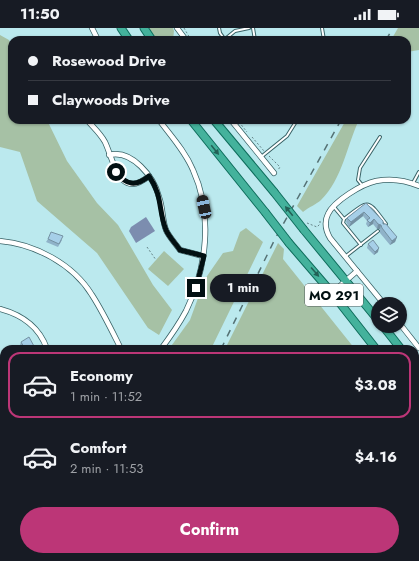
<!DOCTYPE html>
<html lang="en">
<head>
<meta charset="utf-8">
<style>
	:root { --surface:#171b24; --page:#242831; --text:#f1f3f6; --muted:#9ea1a6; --line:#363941; --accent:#bc3677 }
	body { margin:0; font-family:Jost,sans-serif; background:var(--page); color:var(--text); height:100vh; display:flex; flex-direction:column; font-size:15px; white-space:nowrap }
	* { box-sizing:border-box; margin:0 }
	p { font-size:13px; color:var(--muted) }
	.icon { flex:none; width:22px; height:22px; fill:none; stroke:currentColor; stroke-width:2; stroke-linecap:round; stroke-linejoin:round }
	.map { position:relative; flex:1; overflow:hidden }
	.panel { position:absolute; left:0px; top:317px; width:419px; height:216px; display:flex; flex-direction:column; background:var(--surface); border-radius:12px 12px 0 0; box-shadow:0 1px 3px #0004 }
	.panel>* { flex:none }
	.banner { position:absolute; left:8px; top:8px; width:403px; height:88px; border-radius:12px; box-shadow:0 1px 3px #0004; display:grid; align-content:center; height:88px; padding:0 20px; background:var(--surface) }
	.buttons { position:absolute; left:371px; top:269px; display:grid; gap:8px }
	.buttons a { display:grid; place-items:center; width:36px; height:36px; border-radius:50%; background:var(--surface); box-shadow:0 1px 3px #0004; font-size:20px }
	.end { position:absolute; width:18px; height:18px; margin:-9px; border:5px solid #021012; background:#fff; box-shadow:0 0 0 2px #fff }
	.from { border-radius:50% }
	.bubble { position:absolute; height:28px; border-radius:14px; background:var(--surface); box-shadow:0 1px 3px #0004; font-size:13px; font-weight:700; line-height:28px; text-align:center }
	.car { position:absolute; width:12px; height:24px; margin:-12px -6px; border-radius:5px; box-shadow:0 0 3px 1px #0007; background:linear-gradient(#222 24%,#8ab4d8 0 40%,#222 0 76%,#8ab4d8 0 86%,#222 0) }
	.banner b { display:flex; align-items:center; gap:14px; height:38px; font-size:15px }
	.banner b+b { border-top:1px solid var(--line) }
	.banner i { width:10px; height:10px; background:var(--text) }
	ul { padding:7px 0 0; list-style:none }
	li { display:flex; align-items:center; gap:12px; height:66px; margin:0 8px 6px; padding:0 12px; border:2px solid transparent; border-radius:12px }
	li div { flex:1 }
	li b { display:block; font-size:15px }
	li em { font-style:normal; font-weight:700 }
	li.active { border-color:var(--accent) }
	li>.icon { width:36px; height:36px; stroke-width:1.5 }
	.cta { display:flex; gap:8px; margin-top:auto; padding:8px 20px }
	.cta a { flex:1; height:46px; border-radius:24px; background:var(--accent); color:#fff; font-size:16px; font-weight:700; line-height:46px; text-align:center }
	.status { display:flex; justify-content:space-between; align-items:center; height:28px; padding:0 20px; background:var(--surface); direction:ltr }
	.status svg { height:11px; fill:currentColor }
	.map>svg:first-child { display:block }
	.green { fill:#a6c1a5 }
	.water { fill:#7c8daf }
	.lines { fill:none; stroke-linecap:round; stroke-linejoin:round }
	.service-casing { stroke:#386266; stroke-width:4 }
	.minor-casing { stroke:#386266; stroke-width:6 }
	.trunk-casing { stroke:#0e6d5c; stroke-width:9 }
	.path { stroke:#658488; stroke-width:1; stroke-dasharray:2 2; stroke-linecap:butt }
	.service { stroke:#fff; stroke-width:2 }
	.minor { stroke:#fff; stroke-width:4.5 }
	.trunk { stroke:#44b29c; stroke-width:7 }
	.rail { stroke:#557174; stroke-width:1.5; stroke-dasharray:7 7; stroke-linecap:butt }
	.trunk-bridge-casing { stroke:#0e6d5c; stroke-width:9; stroke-linecap:butt }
	.trunk-bridge { stroke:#44b29c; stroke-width:7 }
	.wall { fill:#8fb2c8 }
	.shaded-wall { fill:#7491a2 }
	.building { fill:#a6cfe8; stroke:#7491a2 }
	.oneway { fill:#236157 }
	.route { stroke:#021012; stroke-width:5 }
	.labels { text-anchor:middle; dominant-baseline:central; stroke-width:4; stroke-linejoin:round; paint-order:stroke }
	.shield { fill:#fff; stroke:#4e5859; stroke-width:1 }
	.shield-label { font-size:13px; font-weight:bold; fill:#021012 }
</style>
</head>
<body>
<div class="status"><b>11:50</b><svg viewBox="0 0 49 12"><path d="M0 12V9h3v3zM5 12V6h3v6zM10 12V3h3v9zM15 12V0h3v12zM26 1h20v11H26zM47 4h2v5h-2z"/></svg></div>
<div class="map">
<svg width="419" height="533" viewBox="0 0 419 533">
	<rect width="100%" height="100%" fill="#bbe9ee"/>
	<g class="green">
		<polygon points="149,0 173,0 174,3 173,12 157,12"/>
		<polygon points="398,0 419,0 419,22 407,24 407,12 391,12"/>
		<polygon points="0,7 9,12 12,19 12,92 47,92 67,133 97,175 118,197 153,257 172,282 159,307 148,300 97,225 37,173 20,124 0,119"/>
		<path d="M 346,92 L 359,92 C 347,117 342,152 321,172 C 317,176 309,179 303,184 L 297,178 Z"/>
		<polygon points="246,200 263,214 211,321 169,321 190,292 205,251 223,225 233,223 240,204"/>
		<polygon points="278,215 284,221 283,231 355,321 225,321"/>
		<polygon points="164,223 184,241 168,258 148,241"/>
		<polygon points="415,403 419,412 419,533 145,533 146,529 415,529"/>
		<polygon points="106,529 124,529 122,533 104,533"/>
	</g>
	<polygon class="water" points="146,189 155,203 136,215 129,203 131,199"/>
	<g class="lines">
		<g class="service-casing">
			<g id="service">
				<polyline points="219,0 220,5 225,12"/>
				<polyline points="253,0 255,12"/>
				<polyline points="322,0 324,12"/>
				<polyline points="224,12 235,3 249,0"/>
				<polyline points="261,129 287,108 297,92"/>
				<polyline points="413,155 419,144"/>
				<polyline points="362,157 358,152 360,140 380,109"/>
				<path d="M 334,179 L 344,191 C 369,172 367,170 386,196 L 385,197"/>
				<polyline points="344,191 343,195 361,217"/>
				<polyline points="346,228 378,203"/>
			</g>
		</g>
		<g class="minor-casing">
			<g id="minor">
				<polyline points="92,0 98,12"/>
				<polyline points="177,0 186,12"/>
				<path d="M 87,92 C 93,99 100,105 105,114 C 114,133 119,173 149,148"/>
				<path d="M 159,92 C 171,108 185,123 193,142 C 213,186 207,240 186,283 C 179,296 170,309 161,321"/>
				<polyline points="231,92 274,145"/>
				<path d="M 109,127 C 132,121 154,149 159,169 C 163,179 162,192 166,202 C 169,209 176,216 180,222 L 203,228"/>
				<path d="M 0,213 C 35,216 73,236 92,267 C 103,284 112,303 121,321"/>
				<polyline points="332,265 357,243"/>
				<path d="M 384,276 L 330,210 C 326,203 324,194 328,186 C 334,173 362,156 376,153 C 391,150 405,152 419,158"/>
				<path d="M 0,281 C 22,287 39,298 47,321"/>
				<polyline points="400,296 419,320"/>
				<polyline points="0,388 4,389"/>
				<polyline points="29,529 31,533"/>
				<polyline points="59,533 62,529"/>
			</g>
		</g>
		<g class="trunk-casing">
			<g id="trunk">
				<polyline points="121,0 129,12"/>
				<polyline points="144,0 152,12"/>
				<polyline points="191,92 265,184"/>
				<polyline points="214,92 274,164"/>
				<polyline points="304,202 378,292"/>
				<polyline points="289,215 332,265 376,321"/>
				<polyline points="383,298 401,321"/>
				<polyline points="415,339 419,344"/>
				<polyline points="415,366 419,370"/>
				<polyline points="415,381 419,389"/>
			</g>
		</g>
		<g class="path">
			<polyline points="184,0 191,12"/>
			<polyline points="239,94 247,104"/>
			<polyline points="252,109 264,123"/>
			<polyline points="269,128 280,139 278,142"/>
			<polyline points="307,195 317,199 320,196 320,191"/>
			<polyline points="147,219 156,232"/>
		</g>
		<use href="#service" class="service"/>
		<use href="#minor" class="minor"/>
		<use href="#trunk" class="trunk"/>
		<g class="rail">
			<polyline points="386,12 393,0"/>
			<polyline points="221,321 275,211 341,92"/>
			<polyline points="128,533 130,529"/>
		</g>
		<g class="trunk-bridge-casing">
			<g id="trunk-bridge">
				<polyline points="274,164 304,202"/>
				<polyline points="265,184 289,215"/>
			</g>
		</g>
		<use href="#trunk-bridge" class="trunk-bridge"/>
	</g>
	<g class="wall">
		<polygon points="366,175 383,196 397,209 395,214 390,217 380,205 380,201 377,201 373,196 368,199 366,196 367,193 363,188 349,199 346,194 347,190"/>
		<polygon points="48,211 62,212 58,219 46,214"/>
		<polygon points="368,216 378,224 374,227 367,220"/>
		<polygon points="21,314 35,321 22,321 20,317"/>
	</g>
	<g class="shaded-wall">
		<polygon points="364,184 363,188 349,199 351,194"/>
		<polygon points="374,191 373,196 368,199 370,195"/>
		<polygon points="378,196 381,197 380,201 377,201"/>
		<polygon points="397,209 395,214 390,217 392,213"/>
		<polygon points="379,220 378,224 374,227 375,224"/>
	</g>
	<g class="building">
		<polygon points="366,175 383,193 383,196 386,196 397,209 392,213 382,200 381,197 378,196 374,191 370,195 367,192 370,190 364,184 351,194 347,190"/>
		<polygon points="51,204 63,208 59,216 48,211"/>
		<polygon points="373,212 379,220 375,224 368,216"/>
		<polygon points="29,309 35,320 35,321 27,321 26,320 25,321 21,314"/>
		<polygon points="0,424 4,425 2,435 0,434"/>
	</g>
	<defs><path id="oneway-solid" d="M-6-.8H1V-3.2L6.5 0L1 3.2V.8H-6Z"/></defs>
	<g class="oneway">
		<use href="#oneway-solid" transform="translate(215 122) rotate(51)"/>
		<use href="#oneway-solid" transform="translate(289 183) rotate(-129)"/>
		<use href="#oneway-solid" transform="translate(315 244) rotate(49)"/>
	</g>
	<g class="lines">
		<path class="route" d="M 116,144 C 126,157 136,159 149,148 C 163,168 158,182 166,202 C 169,209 176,216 180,222 L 204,228 L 196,260"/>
	</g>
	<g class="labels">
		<rect class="shield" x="305" y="256" width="58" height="22" rx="3"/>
		<g class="shield-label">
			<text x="334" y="267">MO 291</text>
		</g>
	</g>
</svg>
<div class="buttons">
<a><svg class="icon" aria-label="layers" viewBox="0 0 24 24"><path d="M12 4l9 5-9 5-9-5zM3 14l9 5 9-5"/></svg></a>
</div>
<i class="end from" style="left:116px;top:144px"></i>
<i class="end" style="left:196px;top:260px"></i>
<div class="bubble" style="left:210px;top:246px;width:66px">1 min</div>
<i class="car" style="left:204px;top:179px;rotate:348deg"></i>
<div class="banner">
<b><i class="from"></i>Rosewood Drive</b>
<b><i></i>Claywoods Drive</b>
</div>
<section class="panel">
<ul>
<li class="active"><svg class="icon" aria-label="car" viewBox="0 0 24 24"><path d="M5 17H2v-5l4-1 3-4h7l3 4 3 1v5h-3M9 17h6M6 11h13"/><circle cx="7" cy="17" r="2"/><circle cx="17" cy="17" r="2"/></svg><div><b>Economy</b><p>1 min · 11:52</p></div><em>$3.08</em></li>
<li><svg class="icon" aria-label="car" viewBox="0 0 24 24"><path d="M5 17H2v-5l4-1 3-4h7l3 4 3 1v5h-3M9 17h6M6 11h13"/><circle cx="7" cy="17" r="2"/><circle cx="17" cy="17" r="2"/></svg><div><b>Comfort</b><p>2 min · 11:53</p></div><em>$4.16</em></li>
</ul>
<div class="cta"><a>Confirm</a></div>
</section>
</div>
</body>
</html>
